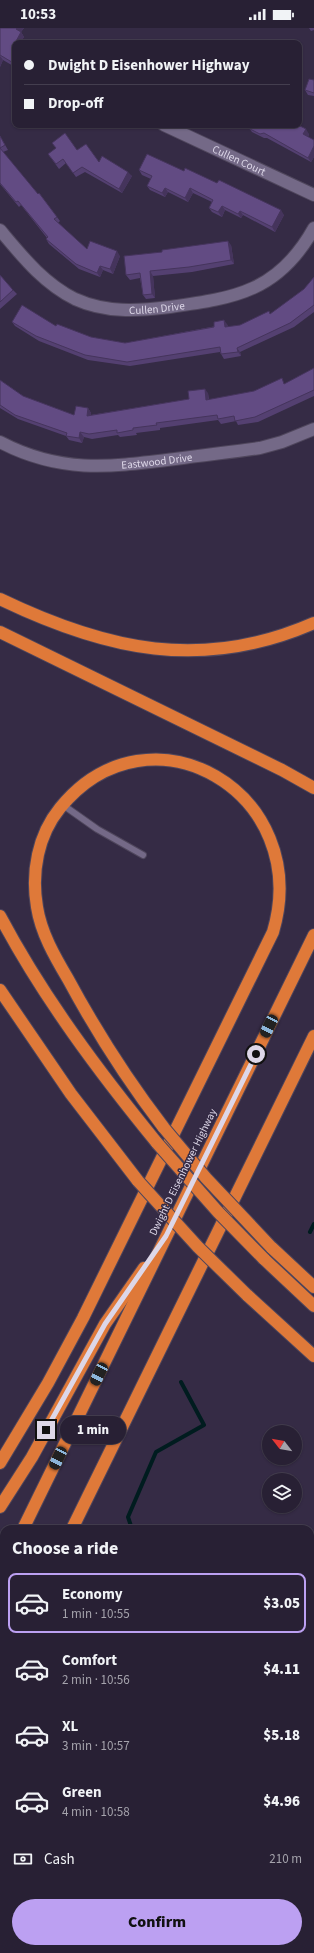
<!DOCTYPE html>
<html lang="en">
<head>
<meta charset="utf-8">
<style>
	:root { --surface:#282034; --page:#30283c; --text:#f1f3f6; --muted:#a5a3ac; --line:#443e4f; --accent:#bca0f2 }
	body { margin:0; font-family:"Source Sans 3",sans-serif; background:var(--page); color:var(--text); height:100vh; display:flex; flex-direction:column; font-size:15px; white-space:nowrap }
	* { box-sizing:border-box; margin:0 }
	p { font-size:13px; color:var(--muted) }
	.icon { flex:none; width:22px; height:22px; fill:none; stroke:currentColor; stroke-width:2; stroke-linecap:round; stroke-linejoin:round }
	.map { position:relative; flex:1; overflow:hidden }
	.drawer { position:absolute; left:0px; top:1497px; width:314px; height:428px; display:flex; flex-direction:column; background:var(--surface); border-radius:12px 12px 0 0; box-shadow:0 1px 3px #0004,0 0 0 1px var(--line) }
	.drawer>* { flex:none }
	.hud { position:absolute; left:12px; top:12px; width:290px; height:88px; border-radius:8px; box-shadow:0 1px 3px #0004,0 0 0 1px var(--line); display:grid; align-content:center; height:88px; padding:0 12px; background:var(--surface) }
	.needle { width:26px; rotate:301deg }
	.buttons { position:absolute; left:262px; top:1397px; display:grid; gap:8px }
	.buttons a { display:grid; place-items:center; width:40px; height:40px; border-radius:50%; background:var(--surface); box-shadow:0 1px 3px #0004,0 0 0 1px var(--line); font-size:20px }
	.end { position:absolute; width:18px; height:18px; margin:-9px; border:5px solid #ddd7e8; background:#111; box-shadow:0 0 0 2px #111 }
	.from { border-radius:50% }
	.bubble { position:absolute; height:28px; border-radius:14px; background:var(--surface); box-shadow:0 1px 3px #0004,0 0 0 1px var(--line); font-size:13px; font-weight:800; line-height:28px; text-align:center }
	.car { position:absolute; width:12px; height:24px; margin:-12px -6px; border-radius:5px; box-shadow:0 0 3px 1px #0007; background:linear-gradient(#222 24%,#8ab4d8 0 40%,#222 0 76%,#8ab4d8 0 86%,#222 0) }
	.hud b { display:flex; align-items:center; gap:14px; height:38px; font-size:15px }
	.hud b+b { border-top:1px solid var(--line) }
	.hud i { width:10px; height:10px; background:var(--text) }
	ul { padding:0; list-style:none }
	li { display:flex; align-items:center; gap:12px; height:60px; margin:0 8px 6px; padding:0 4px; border:2px solid transparent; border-radius:8px }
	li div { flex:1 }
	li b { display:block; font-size:15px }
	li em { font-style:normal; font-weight:800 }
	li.current { border-color:var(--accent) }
	li>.icon { width:36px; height:36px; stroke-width:1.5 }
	h2 { padding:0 12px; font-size:18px; line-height:48px }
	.pay { display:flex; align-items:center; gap:10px; height:44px; padding:0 12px; font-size:15px }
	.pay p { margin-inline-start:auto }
	.cta { display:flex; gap:8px; margin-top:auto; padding:8px 12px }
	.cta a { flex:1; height:46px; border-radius:24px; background:var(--accent); color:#111; font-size:16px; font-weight:800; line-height:46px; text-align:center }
	.status { display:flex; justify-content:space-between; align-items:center; height:28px; padding:0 20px; background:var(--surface); direction:ltr }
	.status svg { height:11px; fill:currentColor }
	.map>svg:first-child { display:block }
	.commercial { fill:#46332d }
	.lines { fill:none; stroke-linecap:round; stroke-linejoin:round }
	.stream { stroke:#001c1f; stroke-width:4 }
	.lane-casing { stroke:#4f465c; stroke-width:8 }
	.street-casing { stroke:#4f465c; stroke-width:14 }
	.highway-casing { stroke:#4f465c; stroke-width:14 }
	.lane { stroke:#746987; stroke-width:6 }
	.street { stroke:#746987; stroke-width:12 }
	.highway { stroke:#df7939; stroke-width:12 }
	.highway-bridge-casing { stroke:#4f465c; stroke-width:14; stroke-linecap:butt }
	.highway-bridge { stroke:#df7939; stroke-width:12 }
	.wall { fill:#544071 }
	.shaded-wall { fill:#45345c }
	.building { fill:#624b83; stroke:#45345c }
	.route { stroke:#ddd7e8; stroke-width:5 }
	.labels { text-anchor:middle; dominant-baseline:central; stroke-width:3; stroke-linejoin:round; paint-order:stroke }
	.street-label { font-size:11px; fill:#ddd7e8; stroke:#352b45 }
</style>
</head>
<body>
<div class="status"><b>10:53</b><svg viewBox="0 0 49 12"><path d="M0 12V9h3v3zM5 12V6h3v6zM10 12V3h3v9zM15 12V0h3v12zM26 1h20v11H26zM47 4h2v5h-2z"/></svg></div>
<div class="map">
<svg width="314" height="1925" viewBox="0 0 314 1925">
	<rect width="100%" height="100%" fill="#352b45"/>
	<polygon class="commercial" points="314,1794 314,1925 43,1925 47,1921 310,1921 310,1795"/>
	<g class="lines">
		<g class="stream">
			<polyline points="310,1204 314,1196"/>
			<polyline points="132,1501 128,1489 156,1424 204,1397 181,1354"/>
		</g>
		<g class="lane-casing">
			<polyline id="lane" points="63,777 97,801 143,827"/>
		</g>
		<g class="street-casing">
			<g id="street">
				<path id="s1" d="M 164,97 L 314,167"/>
				<path id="s2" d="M 0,202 C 22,228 43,255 75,271 C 106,285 137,283 170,279 C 236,270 279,263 314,200"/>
				<path id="s3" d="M 0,414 C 61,446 110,439 175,431 C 203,427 232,424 260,420 L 282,414 L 314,401"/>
			</g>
		</g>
		<g class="highway-casing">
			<g id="highway">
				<path d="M 0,571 C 106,622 202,644 314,595"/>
				<polyline points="0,604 282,742 314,760"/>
				<path d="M 0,888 C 43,969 99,1044 157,1115"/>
				<polyline points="0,962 71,1066 138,1153"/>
				<polyline points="271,1219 314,1259"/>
				<polyline points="264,1231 314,1278"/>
				<polyline points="247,1267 314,1328"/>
				<path d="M 0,1435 L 48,1355 L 83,1290 L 273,904 C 314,765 150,669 60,780 C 38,807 31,844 37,879 C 41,905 55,929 68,951 C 96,1003 128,1053 164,1100"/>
				<polyline points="0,1479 32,1429 105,1296 144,1240"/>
				<polyline points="23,1501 314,907"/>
				<polyline points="72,1501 314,1008"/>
				<polyline points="310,1542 314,1539"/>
				<polyline points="0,1548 4,1540"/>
				<polyline points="310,1646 314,1643"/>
				<polyline points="0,1649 4,1641"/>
				<polyline points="0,1664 4,1653"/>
				<polyline points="310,1704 314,1702"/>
				<polyline points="0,1862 4,1858"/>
				<polyline points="0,1897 4,1892"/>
			</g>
		</g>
		<use href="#lane" class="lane"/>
		<use href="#street" class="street"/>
		<use href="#highway" class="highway"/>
		<g class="highway-bridge-casing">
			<g id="highway-bridge">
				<polyline points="164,1100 206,1150 271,1219"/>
				<polyline points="157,1115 218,1184 264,1231"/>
				<polyline points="138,1153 198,1219 247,1267"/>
			</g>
		</g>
		<use href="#highway-bridge" class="highway-bridge"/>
	</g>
	<g class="wall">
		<polygon points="0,0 24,0 21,4 24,9 20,15 15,15 15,39 3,32 0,39"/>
		<polygon points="309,0 314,0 314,2 311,3"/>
		<polygon points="314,52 314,68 308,67 305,62"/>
		<polygon points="48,97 71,97 70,101 50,99"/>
		<polygon points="244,97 291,97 309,106 308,109 314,112 314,129 311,134 267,110 264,110 252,104 249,100"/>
		<polygon points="0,108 8,122 3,124 38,166 39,165 60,193 58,195 87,221 120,228 113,246 103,242 100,249 79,241 49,216 46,211 47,210 21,177 19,179 0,156"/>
		<polygon points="77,122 99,134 132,148 122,165 85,144 76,149 66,135 59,141 48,126"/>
		<polygon points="139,142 184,143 284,187 275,204 243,187 241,190 225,182 222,189 212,184 209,180 212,174 193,165 188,174 168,164 165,169 150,162 147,158 151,151 142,147"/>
		<polygon points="231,217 234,236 192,244 153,248 155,270 146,271 143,267 140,250 130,252 126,247"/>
		<polygon points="0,247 13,262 17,266 0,281"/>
		<polygon points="314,249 314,284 294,299 240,324 241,328 224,331 221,326 220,324 130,338 88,332 39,313 15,298 12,294 56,298 91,309 125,315 227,296 228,299 240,297 271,286 304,261"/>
		<polygon points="314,340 314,368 258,394 238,397 236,393 221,396 218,392 160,400 160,402 136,405 137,407 120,409 118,407 92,411 84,409 82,415 69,412 66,408 18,391 0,380 0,352 23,368 74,387 88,380 91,385 91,387 189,371 208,365 209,372 254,363 285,356"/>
		<polygon points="310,1817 314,1819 314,1862 310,1860"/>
		<polygon points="310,1900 314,1902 314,1925 310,1925 303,1921 310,1921"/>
	</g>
	<g class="shaded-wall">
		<polygon points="17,0 24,0 19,6 16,1"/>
		<polygon points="21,4 24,9 20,15 15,15 15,19 14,17"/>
		<polygon points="0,28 3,32 0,39"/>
		<polygon points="67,97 71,97 70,101"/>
		<polygon points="306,101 309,106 307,111 303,106"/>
		<polygon points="314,118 314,129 311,134 308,130"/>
		<polygon points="128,144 132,148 122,165 119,161"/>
		<polygon points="165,160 168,164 165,169 162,165"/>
		<polygon points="190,160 193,165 188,174 185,170"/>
		<polygon points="222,178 225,182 222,189 218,184"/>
		<polygon points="281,182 284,187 275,204 272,199"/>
		<polygon points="240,183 243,187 241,190 238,186"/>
		<polygon points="228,213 231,217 234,236 231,232"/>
		<polygon points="117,223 120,228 113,246 110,241"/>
		<polygon points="100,238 103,242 100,249 97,245"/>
		<polygon points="150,243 153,248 155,270 152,266"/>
		<polygon points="224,292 227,296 229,304 225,299"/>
		<polygon points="237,320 240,324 241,328 238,324"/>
		<polygon points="205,361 208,365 209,376 206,372"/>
		<polygon points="88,380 91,385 90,392 87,388"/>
		<polygon points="80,404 84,409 82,415 79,410"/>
	</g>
	<g class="building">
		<polygon points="0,0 17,0 16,1 21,4 14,17 15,18 15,36 0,27"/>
		<polygon points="309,51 314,52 314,65 305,62"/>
		<polygon points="249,97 291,97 292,98 293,97 298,97 306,101 303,106 314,112 314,118 308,130 264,105 260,106 248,100"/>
		<polygon points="65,105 77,122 86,116 99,134 102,128 128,144 119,161 82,139 73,145 63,131 56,136 48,126 56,120 52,115"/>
		<polygon points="0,108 5,117 0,120"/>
		<polygon points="0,120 38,166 39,165 57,189 54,191 87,221 90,213 117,223 110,241 100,238 97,245 76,236 46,211 48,209 18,173 16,174 0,155"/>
		<polygon points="147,126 184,143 185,140 217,155 219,152 281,182 272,199 240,183 238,186 222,178 218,184 209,180 213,172 190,160 185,170 165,160 162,165 147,158 152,148 139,142"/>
		<polygon points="228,213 231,232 189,239 150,243 152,266 143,267 140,245 126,247 124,228 162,224 162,222"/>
		<polygon points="0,247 13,262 0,274"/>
		<polygon points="314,249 314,277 290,295 237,320 238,324 221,326 220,319 127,334 85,327 36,308 12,294 22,277 56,298 57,296 91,309 125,315 214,299 214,294 224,292 225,299 240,297 269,283 270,286 304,261"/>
		<polygon points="314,340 314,362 255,389 235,393 234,388 218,391 217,387 156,395 157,397 133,400 133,402 117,405 117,402 89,406 80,404 79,410 66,408 67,405 15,387 0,377 0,352 23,368 74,387 76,378 88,380 87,388 189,371 188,363 205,361 206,372 254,363 282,350 284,356"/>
		<polygon points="310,1817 314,1819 314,1857 310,1855"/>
		<polygon points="310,1900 314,1902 314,1923 310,1920"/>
		<polygon points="158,1921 210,1921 217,1925 156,1925"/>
	</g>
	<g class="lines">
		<polyline class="route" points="46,1402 105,1296 166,1208 256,1026"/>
	</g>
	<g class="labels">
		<g class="street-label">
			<text stroke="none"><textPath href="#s1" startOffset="83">Cullen Court</textPath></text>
			<text stroke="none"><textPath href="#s2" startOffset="186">Cullen Drive</textPath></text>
			<text stroke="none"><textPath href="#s3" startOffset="161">Eastwood Drive</textPath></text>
			<text transform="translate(183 1144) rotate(-64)">Dwight D Eisenhower Highway</text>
		</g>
	</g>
</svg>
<div class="buttons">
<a><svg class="needle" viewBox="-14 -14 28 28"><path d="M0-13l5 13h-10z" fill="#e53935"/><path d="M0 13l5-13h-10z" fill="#a5a3ac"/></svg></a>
<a><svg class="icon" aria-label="layers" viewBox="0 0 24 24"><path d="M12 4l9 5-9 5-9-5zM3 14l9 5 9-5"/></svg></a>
</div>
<i class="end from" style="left:256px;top:1026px"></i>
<i class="end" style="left:46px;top:1402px"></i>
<div class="bubble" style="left:60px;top:1388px;width:66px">1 min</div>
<i class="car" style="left:269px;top:998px;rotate:206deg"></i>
<i class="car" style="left:99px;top:1346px;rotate:206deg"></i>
<i class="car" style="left:58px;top:1430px;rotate:206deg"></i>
<div class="hud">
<b><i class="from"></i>Dwight D Eisenhower Highway</b>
<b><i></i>Drop-off</b>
</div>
<section class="drawer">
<h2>Choose a ride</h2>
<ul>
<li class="current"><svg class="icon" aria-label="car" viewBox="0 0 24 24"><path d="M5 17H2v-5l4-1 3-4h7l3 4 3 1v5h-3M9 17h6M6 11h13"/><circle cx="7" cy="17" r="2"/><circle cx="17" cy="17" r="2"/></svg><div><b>Economy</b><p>1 min · 10:55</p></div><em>$3.05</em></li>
<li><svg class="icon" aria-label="car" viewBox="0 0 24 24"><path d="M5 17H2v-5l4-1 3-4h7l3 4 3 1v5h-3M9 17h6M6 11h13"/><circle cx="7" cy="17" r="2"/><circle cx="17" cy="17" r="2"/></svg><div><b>Comfort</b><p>2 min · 10:56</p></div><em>$4.11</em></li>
<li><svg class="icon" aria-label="car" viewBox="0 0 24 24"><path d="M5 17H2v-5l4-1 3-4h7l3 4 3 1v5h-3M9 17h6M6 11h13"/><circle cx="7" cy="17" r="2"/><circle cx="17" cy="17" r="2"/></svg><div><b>XL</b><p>3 min · 10:57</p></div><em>$5.18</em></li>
<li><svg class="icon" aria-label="car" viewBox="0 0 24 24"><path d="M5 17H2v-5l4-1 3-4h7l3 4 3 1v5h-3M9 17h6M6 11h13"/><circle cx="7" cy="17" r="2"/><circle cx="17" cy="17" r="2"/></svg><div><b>Green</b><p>4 min · 10:58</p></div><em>$4.96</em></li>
</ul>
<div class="pay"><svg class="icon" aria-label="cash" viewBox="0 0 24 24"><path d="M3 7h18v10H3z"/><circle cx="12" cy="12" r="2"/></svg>Cash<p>210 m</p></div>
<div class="cta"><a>Confirm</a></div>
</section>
</div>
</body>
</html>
